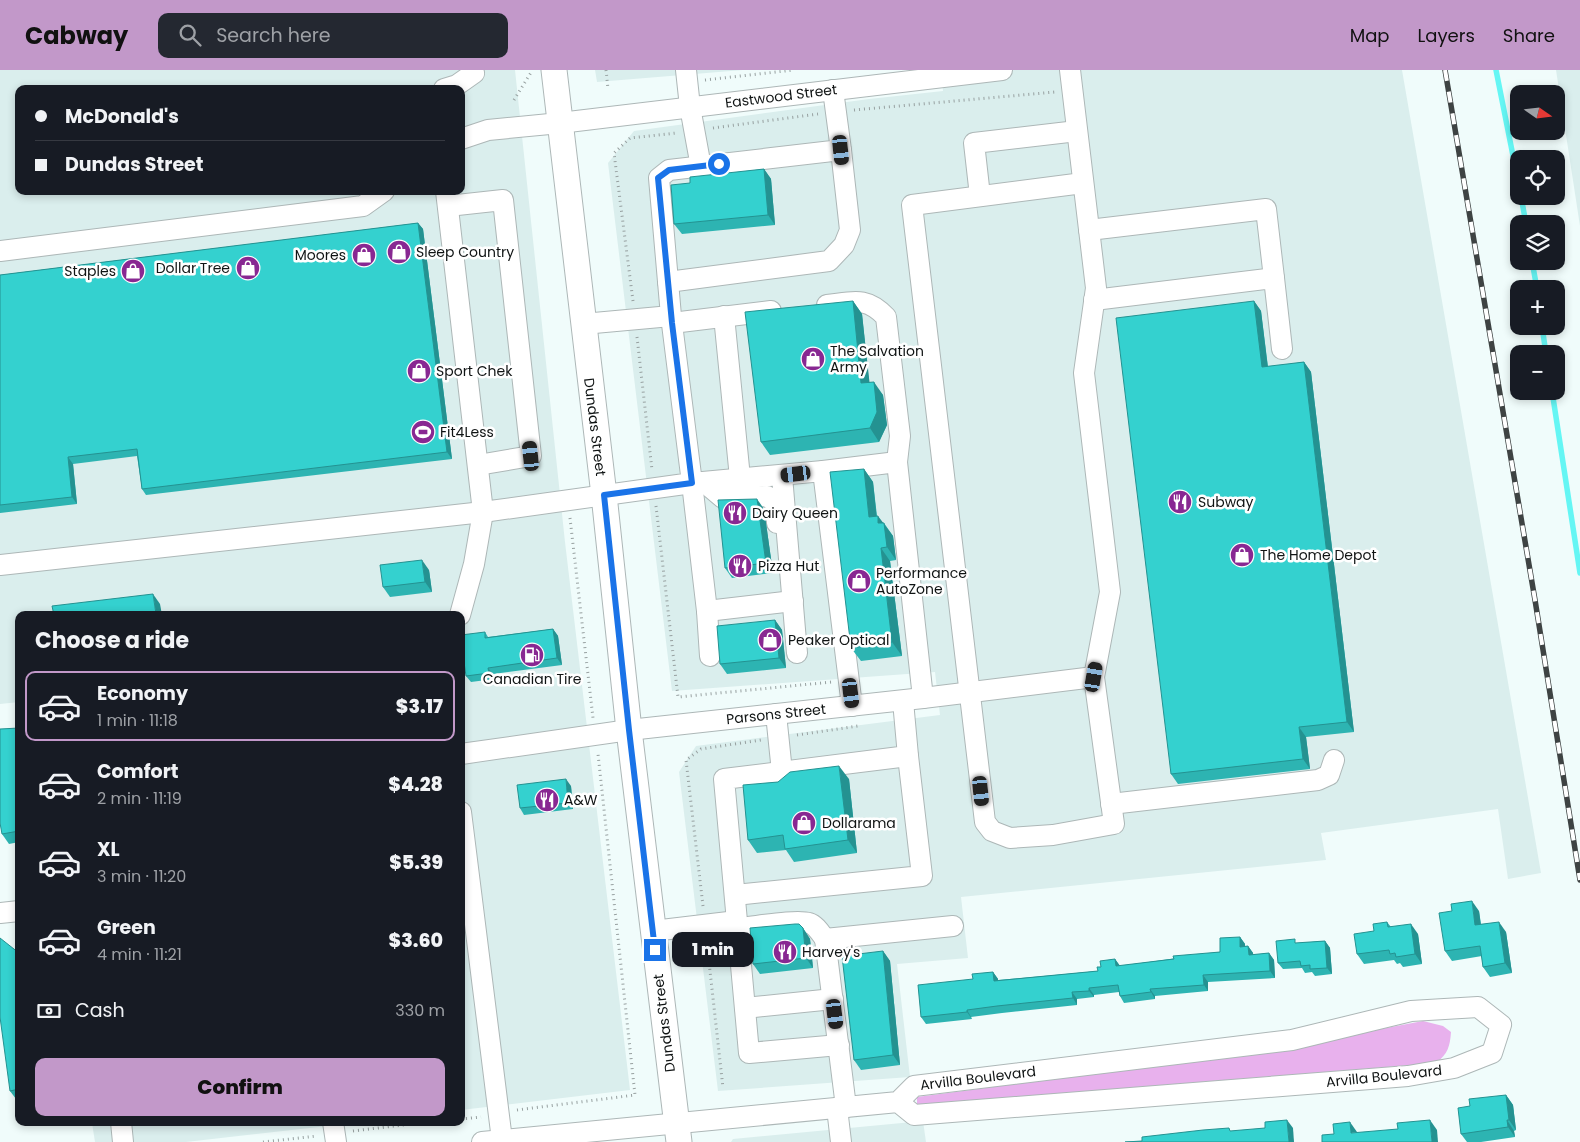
<!DOCTYPE html>
<html lang="en">
<head>
<meta charset="utf-8">
<style>
	:root { --surface:#171b24; --page:#242831; --text:#f1f3f6; --muted:#9ea1a6; --line:#363941; --accent:#c298c9 }
	body { margin:0; font-family:Poppins,sans-serif; background:var(--page); color:var(--text); height:100vh; display:flex; flex-direction:column; font-size:19px; white-space:nowrap }
	* { box-sizing:border-box; margin:0 }
	p { font-size:16px; color:var(--muted) }
	.icon { flex:none; width:28px; height:28px; fill:none; stroke:currentColor; stroke-width:2; stroke-linecap:round; stroke-linejoin:round }
	.map { position:relative; flex:1; overflow:hidden }
	.sheet { position:absolute; left:15px; top:541px; width:450px; height:515px; display:flex; flex-direction:column; background:var(--surface); border-radius:10px; box-shadow:0 2px 8px #0003 }
	.sheet>* { flex:none }
	.guide { position:absolute; left:15px; top:15px; width:450px; height:110px; border-radius:10px; box-shadow:0 2px 8px #0003; display:grid; align-content:center; height:110px; padding:0 20px; background:var(--surface) }
	.needle { width:32px; rotate:104deg }
	.tools { position:absolute; left:1510px; top:15px; display:grid; gap:10px }
	.tools a { display:grid; place-items:center; width:55px; height:55px; border-radius:10px; background:var(--surface); box-shadow:0 2px 8px #0003; font-size:25px }
	.end { position:absolute; width:22px; height:22px; margin:-11px; border:6px solid #1a73e8; background:#fff; box-shadow:0 0 0 2px #fff }
	.from { border-radius:50% }
	.bubble { position:absolute; height:35px; border-radius:10px; background:var(--surface); box-shadow:0 2px 8px #0003; font-size:16px; font-weight:800; line-height:35px; text-align:center }
	.car { position:absolute; width:15px; height:30px; margin:-15px -8px; border-radius:6px; box-shadow:0 0 4px 1px #0007; background:linear-gradient(#222 24%,#8ab4d8 0 40%,#222 0 76%,#8ab4d8 0 86%,#222 0) }
	.guide b { display:flex; align-items:center; gap:18px; height:48px; font-size:19px }
	.guide b+b { border-top:1px solid var(--line) }
	.guide i { width:12px; height:12px; background:var(--text) }
	ul { padding:0; list-style:none }
	li { display:flex; align-items:center; gap:15px; height:70px; margin:0 10px 8px; padding:0 10px; border:2px solid transparent; border-radius:10px }
	li div { flex:1 }
	li b { display:block; font-size:19px }
	li em { font-style:normal; font-weight:800 }
	li.on { border-color:var(--accent) }
	li>.icon { width:45px; height:45px; stroke-width:1.5 }
	h2 { padding:0 20px; font-size:22px; line-height:60px }
	.pay { display:flex; align-items:center; gap:12px; height:55px; padding:0 20px; font-size:19px }
	.pay p { margin-inline-start:auto }
	.cta { display:flex; gap:10px; margin-top:auto; padding:10px 20px }
	.cta a { flex:1; height:58px; border-radius:10px; background:var(--accent); color:#111; font-size:20px; font-weight:800; line-height:58px; text-align:center }
	header { display:flex; align-items:center; gap:30px; box-sizing:border-box; height:70px; padding:0 25px; background:var(--accent); color:#111 }
	header strong { font-size:24px }
	nav { display:flex; gap:28px; margin-inline-start:auto; font-size:18px }
	.search { width:350px; height:45px; background:var(--page); display:flex; align-items:center; gap:12px; box-sizing:border-box; padding:0 18px; border-radius:10px; color:var(--muted); font-size:19px }
	.map>svg:first-child { display:block }
	.built { fill:#daeeed; fill-rule:evenodd }
	.green { fill:#e8b1ed }
	.lines { fill:none; stroke-linecap:round; stroke-linejoin:round }
	.stream { stroke:#65f6f4; stroke-width:5.5 }
	.minor-casing { stroke:#adb7b7; stroke-width:22 }
	.major-casing { stroke:#adb7b7; stroke-width:27 }
	.path { stroke:#97a0a0; stroke-width:3; stroke-dasharray:1 4; stroke-linecap:butt }
	.minor { stroke:#fff; stroke-width:20 }
	.major { stroke:#fff; stroke-width:25 }
	.rail-casing { stroke:#3e4343; stroke-width:5.5 }
	.rail { stroke:#fff; stroke-width:4; stroke-dasharray:11; stroke-linecap:butt }
	.wall { fill:#2db4b2 }
	.shaded-wall { fill:#249291 }
	.building { fill:#34d1cf; stroke:#249291 }
	.route { stroke:#1a73e8; stroke-width:6 }
	.labels { text-anchor:middle; dominant-baseline:central; stroke-width:5; stroke-linejoin:round; paint-order:stroke }
	.street-label { font-size:14px; fill:#101414; stroke:#fff }
	.poi-label { font-size:14px; fill:#101414; stroke:#fff; text-anchor:start }
</style>
</head>
<body>
<header>
<strong>Cabway</strong>
<div class="search"><svg class="icon" aria-label="search" viewBox="0 0 24 24"><circle cx="10" cy="10" r="6"/><path d="M15 15l6 6"/></svg>Search here</div>
<nav><a>Map</a><a>Layers</a><a>Share</a></nav>
</header>
<div class="map">
<svg width="1580" height="1072" viewBox="0 0 1580 1072">
	<rect width="100%" height="100%" fill="#f0fcfb"/>
	<g class="built">
		<path d="M 0,0 L 515,0 L 565,472 L 630,1020 L 461,1040 L 461,545 L 19,545 L 19,632 L 0,634 ZM 19,19 L 461,19 L 461,121 L 19,121 Z"/>
		<polygon points="595,0 743,0 597,12"/>
		<polygon points="941,0 1402,0 1541,803 1508,809 1498,739 1321,763 1326,790 961,827 968,888 897,894 910,1007 718,1021 679,702 696,676 940,645 935,602 672,621 608,93 634,61 869,29 943,21"/>
		<polygon points="1556,0 1580,0 1580,156"/>
		<polygon points="923,1051 926,1072 731,1072 733,1069"/>
		<polygon points="92,1053 354,1053 186,1072 95,1072"/>
	</g>
	<path class="green" d="M 1423,951 L 1443,956 L 1451,962 C 1450,976 1448,984 1436,993 L 917,1035 L 917,1027 L 1260,982 Z"/>
	<g class="lines">
		<g class="stream">
			<polyline points="1496,0 1519,116"/>
			<polyline points="1521,126 1526,154"/>
			<polyline points="1532,191 1537,219"/>
			<polyline points="1542,256 1546,284"/>
			<polyline points="1552,321 1580,503"/>
		</g>
		<g class="minor-casing">
			<g id="minor">
				<polyline points="686,0 690,37 701,97"/>
				<polyline points="1070,0 1096,218 1084,303 1110,522 1094,607 1114,754 1053,765 1010,768 992,761 985,752 912,135 1083,113"/>
				<polyline points="444,19 457,15 474,3 473,0"/>
				<polyline points="461,69 488,60 560,53 1002,0"/>
				<polyline points="446,121 483,442 474,494 460,545"/>
				<polyline points="980,126 974,73 1077,61"/>
				<polyline points="448,136 503,130 531,386 478,395"/>
				<polyline points="1089,160 1266,139 1274,208"/>
				<polyline points="0,181 363,136 384,121"/>
				<polyline points="668,212 829,191 844,175 850,160 841,80"/>
				<polyline points="1094,230 1274,208 1282,279"/>
				<path d="M 827,235 C 853,232 866,226 886,247 L 900,366 L 897,392"/>
				<polyline points="724,246 740,408"/>
				<polyline points="672,253 771,241"/>
				<polyline points="583,254 671,246 659,108 669,100 841,80 833,20"/>
				<polyline points="823,401 897,392 923,628"/>
				<polyline points="782,406 797,583"/>
				<polyline points="704,412 723,428 767,426 776,433 777,453"/>
				<polyline points="0,495 483,442 692,413 671,246"/>
				<polyline points="707,541 793,531"/>
				<polyline points="710,586 707,541 692,413 823,401 852,636"/>
				<polyline points="776,644 782,702"/>
				<polyline points="461,684 629,660 923,628 1094,607"/>
				<polyline points="1111,734 1318,710 1329,705 1334,690"/>
				<polyline points="461,742 502,1070"/>
				<polyline points="735,825 922,806 908,686"/>
				<polyline points="0,843 19,841"/>
				<path d="M 738,858 C 753,857 796,849 809,853 C 816,855 821,864 825,869"/>
				<polyline points="653,861 737,851"/>
				<polyline points="745,938 833,929"/>
				<polyline points="839,975 749,983 724,709 908,686 903,631"/>
				<polyline points="846,1037 825,869 953,856"/>
				<polyline points="837,1038 841,1072"/>
				<polyline points="121,1052 123,1072"/>
				<polyline points="333,1052 336,1072"/>
				<polyline points="482,1072 898,1032 914,1016 1292,970 1411,941 1478,937 1501,955 1492,983 1454,998 1408,1006 914,1045 898,1032"/>
			</g>
		</g>
		<g class="major-casing">
			<polyline id="major" points="554,0 604,425 629,660 679,1072"/>
		</g>
		<g class="path">
			<polyline points="606,0 608,19"/>
			<polyline points="705,10 794,0"/>
			<polyline points="514,30 532,1"/>
			<polyline points="854,40 1055,22"/>
			<polyline points="713,58 818,44"/>
			<polyline points="633,231 614,83 630,68 677,63"/>
			<polyline points="637,267 652,400"/>
			<polyline points="656,436 678,627 832,612"/>
			<polyline points="570,448 593,648"/>
			<polyline points="797,665 858,656"/>
			<polyline points="703,836 686,690 701,679 761,670"/>
			<polyline points="707,874 723,1018"/>
			<polyline points="517,1040 635,1025 598,684"/>
			<polyline points="461,1049 481,1047"/>
			<polyline points="353,1061 428,1052"/>
			<polyline points="263,1072 317,1066"/>
		</g>
		<use href="#minor" class="minor"/>
		<use href="#major" class="major"/>
		<g class="rail-casing">
			<polyline id="rail" points="1445,0 1535,530 1580,810"/>
		</g>
		<use href="#rail" class="rail"/>
	</g>
	<g class="wall">
		<polygon points="764,99 771,109 775,155 682,164 674,154 690,113"/>
		<polygon points="418,153 423,159 452,389 146,425 142,419 137,386 73,394 77,434 0,443 0,205"/>
		<polygon points="853,231 862,244 869,312 883,325 887,355 879,372 770,385 761,372"/>
		<polygon points="1254,231 1261,241 1268,297 1304,292 1311,302 1354,662 1306,667 1310,699 1178,714 1171,704"/>
		<polygon points="864,399 873,412 877,446 883,453 884,453 893,466 896,490 890,491 902,586 861,591 851,578"/>
		<polygon points="764,439 773,503 732,508 725,498"/>
		<polygon points="429,500 432,522 390,527 383,517"/>
		<polygon points="775,550 782,560 786,598 727,604 720,594"/>
		<polygon points="553,559 558,566 562,595 493,604 494,609 471,612 466,606 485,562 488,567"/>
		<polygon points="19,658 19,772 9,774 2,764"/>
		<polygon points="849,709 857,783 794,792 786,780 757,783 748,770 778,712"/>
		<polygon points="571,716 573,739 524,745 520,738"/>
		<polygon points="1479,841 1481,854 1506,862 1512,903 1490,907 1483,897 1482,886 1452,891 1445,881"/>
		<polygon points="1387,852 1391,857 1418,864 1422,894 1403,897 1400,893 1397,894 1394,890 1364,894 1357,884 1374,861"/>
		<polygon points="803,858 810,869 813,898 760,904 753,894"/>
		<polygon points="1240,867 1245,874 1245,876 1248,876 1253,883 1253,885 1269,883 1274,890 1275,908 1208,912 1208,921 1155,926 1155,929 1124,933 1120,926 1119,922 1094,925 1094,927 1077,929 1077,935 1002,943 971,947 972,949 926,954 921,947 973,909 993,902 998,909 998,910 1098,901 1101,897 1115,889 1120,896 1220,882"/>
		<polygon points="1325,871 1330,878 1332,904 1315,906 1312,902 1305,903 1302,898 1283,899 1278,893 1298,873"/>
		<polygon points="883,881 890,891 900,995 861,1000 854,990"/>
		<polygon points="19,883 19,1033 10,1021"/>
		<polygon points="1506,1025 1513,1035 1516,1060 1514,1061 1515,1067 1481,1072 1467,1072 1461,1064 1470,1036"/>
	</g>
	<g class="shaded-wall">
		<polygon points="764,99 771,109 775,155 768,145"/>
		<polygon points="418,153 423,159 452,389 447,382"/>
		<polygon points="853,231 862,244 871,326 861,313"/>
		<polygon points="1254,231 1261,241 1269,307 1262,297"/>
		<polygon points="1304,292 1311,302 1354,662 1347,652"/>
		<polygon points="874,312 883,325 887,355 879,372 870,358"/>
		<polygon points="68,387 73,394 77,434 72,427"/>
		<polygon points="864,399 873,412 878,460 869,447"/>
		<polygon points="757,429 764,439 773,503 766,493"/>
		<polygon points="878,446 893,466 896,490 887,477 878,453"/>
		<polygon points="881,478 890,491 902,586 892,572"/>
		<polygon points="422,490 429,500 432,522 425,512"/>
		<polygon points="153,524 160,534 162,545 156,544"/>
		<polygon points="775,550 782,560 786,598 779,588"/>
		<polygon points="553,559 558,566 562,595 557,588"/>
		<polygon points="488,598 493,604 494,609 489,603"/>
		<polygon points="1299,657 1306,667 1310,699 1303,689"/>
		<polygon points="839,696 849,709 857,783 848,770"/>
		<polygon points="566,709 571,716 573,739 568,733"/>
		<polygon points="1472,831 1479,841 1482,865 1475,855"/>
		<polygon points="1499,852 1506,862 1512,903 1505,893"/>
		<polygon points="1411,854 1418,864 1422,894 1415,884"/>
		<polygon points="803,858 810,869 813,898 806,888"/>
		<polygon points="1240,867 1245,874 1245,883 1240,877"/>
		<polygon points="1325,871 1330,878 1332,904 1327,898"/>
		<polygon points="1248,876 1253,883 1254,892 1249,885"/>
		<polygon points="883,881 890,891 900,995 893,985"/>
		<polygon points="1269,883 1274,890 1275,908 1270,901"/>
		<polygon points="1115,889 1120,896 1116,896"/>
		<polygon points="993,902 998,909 998,918 994,911"/>
		<polygon points="1203,905 1208,912 1208,921 1204,915"/>
		<polygon points="1089,918 1094,925 1094,927 1089,921"/>
		<polygon points="1150,919 1155,926 1155,929 1151,922"/>
		<polygon points="1072,922 1077,929 1077,935 1073,928"/>
		<polygon points="967,940 971,947 972,949 967,942"/>
		<polygon points="1506,1025 1513,1035 1516,1060 1509,1050"/>
		<polygon points="1287,1050 1293,1058 1294,1072 1289,1072"/>
		<polygon points="1430,1050 1437,1060 1438,1072 1432,1072"/>
		<polygon points="1507,1050 1514,1061 1515,1067 1508,1057"/>
		<polygon points="1350,1052 1357,1062 1351,1063"/>
	</g>
	<g class="building">
		<polygon points="764,99 768,145 674,154 671,115 690,113 690,107"/>
		<polygon points="418,153 447,382 142,419 137,379 68,387 72,427 0,435 0,205"/>
		<polygon points="853,231 861,313 874,312 877,342 870,358 761,372 745,242"/>
		<polygon points="1254,231 1262,297 1304,292 1347,652 1299,657 1303,689 1171,704 1116,248"/>
		<polygon points="864,399 869,447 878,446 878,453 884,453 887,477 881,478 892,572 851,578 830,402"/>
		<polygon points="757,429 766,493 725,498 718,430"/>
		<polygon points="422,490 425,512 383,517 380,495"/>
		<polygon points="153,524 156,544 54,545 52,536"/>
		<polygon points="775,550 779,588 720,594 717,556"/>
		<polygon points="553,559 557,588 488,598 489,603 466,606 461,572 461,565 485,562 485,568"/>
		<polygon points="19,658 19,761 2,764 0,753 0,659"/>
		<polygon points="839,696 848,770 785,779 783,765 748,770 743,715 778,712 790,702"/>
		<polygon points="566,709 568,733 520,738 517,715"/>
		<polygon points="1472,831 1475,855 1499,852 1505,893 1483,897 1480,876 1445,881 1439,843 1452,841 1451,834"/>
		<polygon points="1387,852 1388,857 1411,854 1415,884 1396,887 1395,883 1390,884 1389,880 1357,884 1354,864 1374,861 1373,854"/>
		<polygon points="795,854 799,854 803,858 806,888 753,894 750,858"/>
		<polygon points="1240,867 1240,877 1248,876 1249,885 1269,883 1270,901 1203,905 1204,915 1150,919 1151,922 1120,926 1118,915 1089,918 1089,921 1072,922 1073,928 997,936 967,940 967,942 921,947 918,915 973,909 972,904 993,902 994,911 1098,901 1097,897 1101,897 1100,891 1115,889 1116,896 1174,889 1173,886 1220,882 1220,868"/>
		<polygon points="0,868 19,883 19,1019 10,1021 0,947"/>
		<polygon points="1295,869 1295,873 1325,871 1327,898 1310,899 1310,895 1301,896 1300,891 1278,893 1276,871"/>
		<polygon points="883,881 893,985 854,990 842,886"/>
		<polygon points="1506,1025 1509,1050 1507,1050 1508,1057 1461,1064 1458,1038 1470,1036 1469,1029"/>
		<polygon points="1287,1050 1289,1072 1125,1072 1142,1071 1142,1067 1203,1060 1229,1058 1230,1061 1265,1058 1265,1052"/>
		<polygon points="1430,1050 1432,1072 1322,1072 1322,1065 1334,1064 1333,1054 1350,1052 1351,1063 1398,1059 1397,1053"/>
	</g>
	<g class="lines">
		<polyline class="route" points="655,880 629,660 604,425 692,413 672,253 658,108 669,100 719,94"/>
	</g>
	<defs>
		<g id="shop-disc" transform="scale(1.25)"><circle r="9.5" fill="#882892" stroke="#fff"/><path d="M-5-2.5h2.3a2.7 3.5 0 0 1 5.4 0H5L5.5 6h-11ZM-1.5-2.5h3a1.5 2.3 0 0 0-3 0Z" fill="#fff"/></g>
		<g id="stadium-disc" transform="scale(1.25)"><circle r="9.5" fill="#882892" stroke="#fff"/><path d="M0-5a6.5 5 0 1 0 0 10a6.5 5 0 1 0 0-10ZM-3.5-1.8h7v3.6h-7Z" fill="#fff"/></g>
		<g id="restaurant-disc" transform="scale(1.25)"><circle r="9.5" fill="#882892" stroke="#fff"/><path d="M-5-6h1v4h1v-4h1v4h1v-4h1v5L-1.5 .5V6h-2V.5L-5-1ZM5-6V6H3V1.5H1.5Q1.5-4 5-6Z" fill="#fff"/></g>
		<g id="fuel-disc" transform="scale(1.25)"><circle r="9.5" fill="#882892" stroke="#fff"/><path d="M-5.5-6h7V0h2V4h1.3V-2.5L3-4.5l.8-.8L6-3V5H2.5V1h-1V6h-7ZM-4.2-4.7v3.2H.2V-4.7Z" fill="#fff"/></g>
	</defs>
	<g fill-rule="evenodd">
		<use href="#shop-disc" x="399" y="182"/>
		<use href="#shop-disc" x="364" y="185"/>
		<use href="#shop-disc" x="248" y="198"/>
		<use href="#shop-disc" x="133" y="201"/>
		<use href="#shop-disc" x="813" y="289"/>
		<use href="#shop-disc" x="419" y="301"/>
		<use href="#stadium-disc" x="423" y="362"/>
		<use href="#restaurant-disc" x="1180" y="432"/>
		<use href="#restaurant-disc" x="735" y="443"/>
		<use href="#shop-disc" x="1242" y="485"/>
		<use href="#restaurant-disc" x="740" y="496"/>
		<use href="#shop-disc" x="859" y="511"/>
		<use href="#shop-disc" x="770" y="570"/>
		<use href="#fuel-disc" x="532" y="585"/>
		<use href="#restaurant-disc" x="547" y="730"/>
		<use href="#shop-disc" x="804" y="753"/>
		<use href="#restaurant-disc" x="785" y="882"/>
	</g>
	<g class="labels">
		<g class="street-label">
			<text transform="translate(781 26) rotate(-7)">Eastwood Street</text>
			<text transform="translate(595 357) rotate(83)">Dundas Street</text>
			<text transform="translate(776 644) rotate(-6)">Parsons Street</text>
			<text transform="translate(664 953) rotate(-97)">Dundas Street</text>
			<text transform="translate(1384 1006) rotate(-6)">Arvilla Boulevard</text>
			<text transform="translate(978 1008) rotate(-7)">Arvilla Boulevard</text>
		</g>
		<g class="poi-label">
			<text x="416" y="182">Sleep Country</text>
			<text x="346" y="185" text-anchor="end">Moores</text>
			<text x="230" y="198" text-anchor="end">Dollar Tree</text>
			<text x="116" y="201" text-anchor="end">Staples</text>
			<text x="830" y="281">The Salvation<tspan x="830" dy="16">Army</tspan></text>
			<text x="436" y="301">Sport Chek</text>
			<text x="440" y="362">Fit4Less</text>
			<text x="1198" y="432">Subway</text>
			<text x="752" y="443">Dairy Queen</text>
			<text x="1260" y="485">The Home Depot</text>
			<text x="758" y="496">Pizza Hut</text>
			<text x="876" y="503">Performance<tspan x="876" dy="16">AutoZone</tspan></text>
			<text x="788" y="570">Peaker Optical</text>
			<text x="532" y="609" text-anchor="middle">Canadian Tire</text>
			<text x="564" y="730">A&amp;W</text>
			<text x="822" y="753">Dollarama</text>
			<text x="802" y="882">Harvey's</text>
		</g>
	</g>
</svg>
<div class="tools">
<a><svg class="needle" viewBox="-14 -14 28 28"><path d="M0-13l5 13h-10z" fill="#e53935"/><path d="M0 13l5-13h-10z" fill="#9ea1a6"/></svg></a>
<a><svg class="icon" aria-label="locate" viewBox="0 0 24 24"><circle cx="12" cy="12" r="6"/><path d="M12 2v4M12 18v4M2 12h4M18 12h4"/></svg></a>
<a><svg class="icon" aria-label="layers" viewBox="0 0 24 24"><path d="M12 4l9 5-9 5-9-5zM3 14l9 5 9-5"/></svg></a>
<a>+</a>
<a>−</a>
</div>
<i class="end from" style="left:719px;top:94px"></i>
<i class="end" style="left:655px;top:880px"></i>
<div class="bubble" style="left:672px;top:862px;width:82px">1 min</div>
<i class="car" style="left:841px;top:80px;rotate:174deg"></i>
<i class="car" style="left:531px;top:386px;rotate:354deg"></i>
<i class="car" style="left:796px;top:404px;rotate:263deg"></i>
<i class="car" style="left:1094px;top:607px;rotate:10deg"></i>
<i class="car" style="left:851px;top:623px;rotate:173deg"></i>
<i class="car" style="left:981px;top:721px;rotate:174deg"></i>
<i class="car" style="left:835px;top:944px;rotate:173deg"></i>
<div class="guide">
<b><i class="from"></i>McDonald's</b>
<b><i></i>Dundas Street</b>
</div>
<section class="sheet">
<h2>Choose a ride</h2>
<ul>
<li class="on"><svg class="icon" aria-label="car" viewBox="0 0 24 24"><path d="M5 17H2v-5l4-1 3-4h7l3 4 3 1v5h-3M9 17h6M6 11h13"/><circle cx="7" cy="17" r="2"/><circle cx="17" cy="17" r="2"/></svg><div><b>Economy</b><p>1 min · 11:18</p></div><em>$3.17</em></li>
<li><svg class="icon" aria-label="car" viewBox="0 0 24 24"><path d="M5 17H2v-5l4-1 3-4h7l3 4 3 1v5h-3M9 17h6M6 11h13"/><circle cx="7" cy="17" r="2"/><circle cx="17" cy="17" r="2"/></svg><div><b>Comfort</b><p>2 min · 11:19</p></div><em>$4.28</em></li>
<li><svg class="icon" aria-label="car" viewBox="0 0 24 24"><path d="M5 17H2v-5l4-1 3-4h7l3 4 3 1v5h-3M9 17h6M6 11h13"/><circle cx="7" cy="17" r="2"/><circle cx="17" cy="17" r="2"/></svg><div><b>XL</b><p>3 min · 11:20</p></div><em>$5.39</em></li>
<li><svg class="icon" aria-label="car" viewBox="0 0 24 24"><path d="M5 17H2v-5l4-1 3-4h7l3 4 3 1v5h-3M9 17h6M6 11h13"/><circle cx="7" cy="17" r="2"/><circle cx="17" cy="17" r="2"/></svg><div><b>Green</b><p>4 min · 11:21</p></div><em>$3.60</em></li>
</ul>
<div class="pay"><svg class="icon" aria-label="cash" viewBox="0 0 24 24"><path d="M3 7h18v10H3z"/><circle cx="12" cy="12" r="2"/></svg>Cash<p>330 m</p></div>
<div class="cta"><a>Confirm</a></div>
</section>
</div>
</body>
</html>
